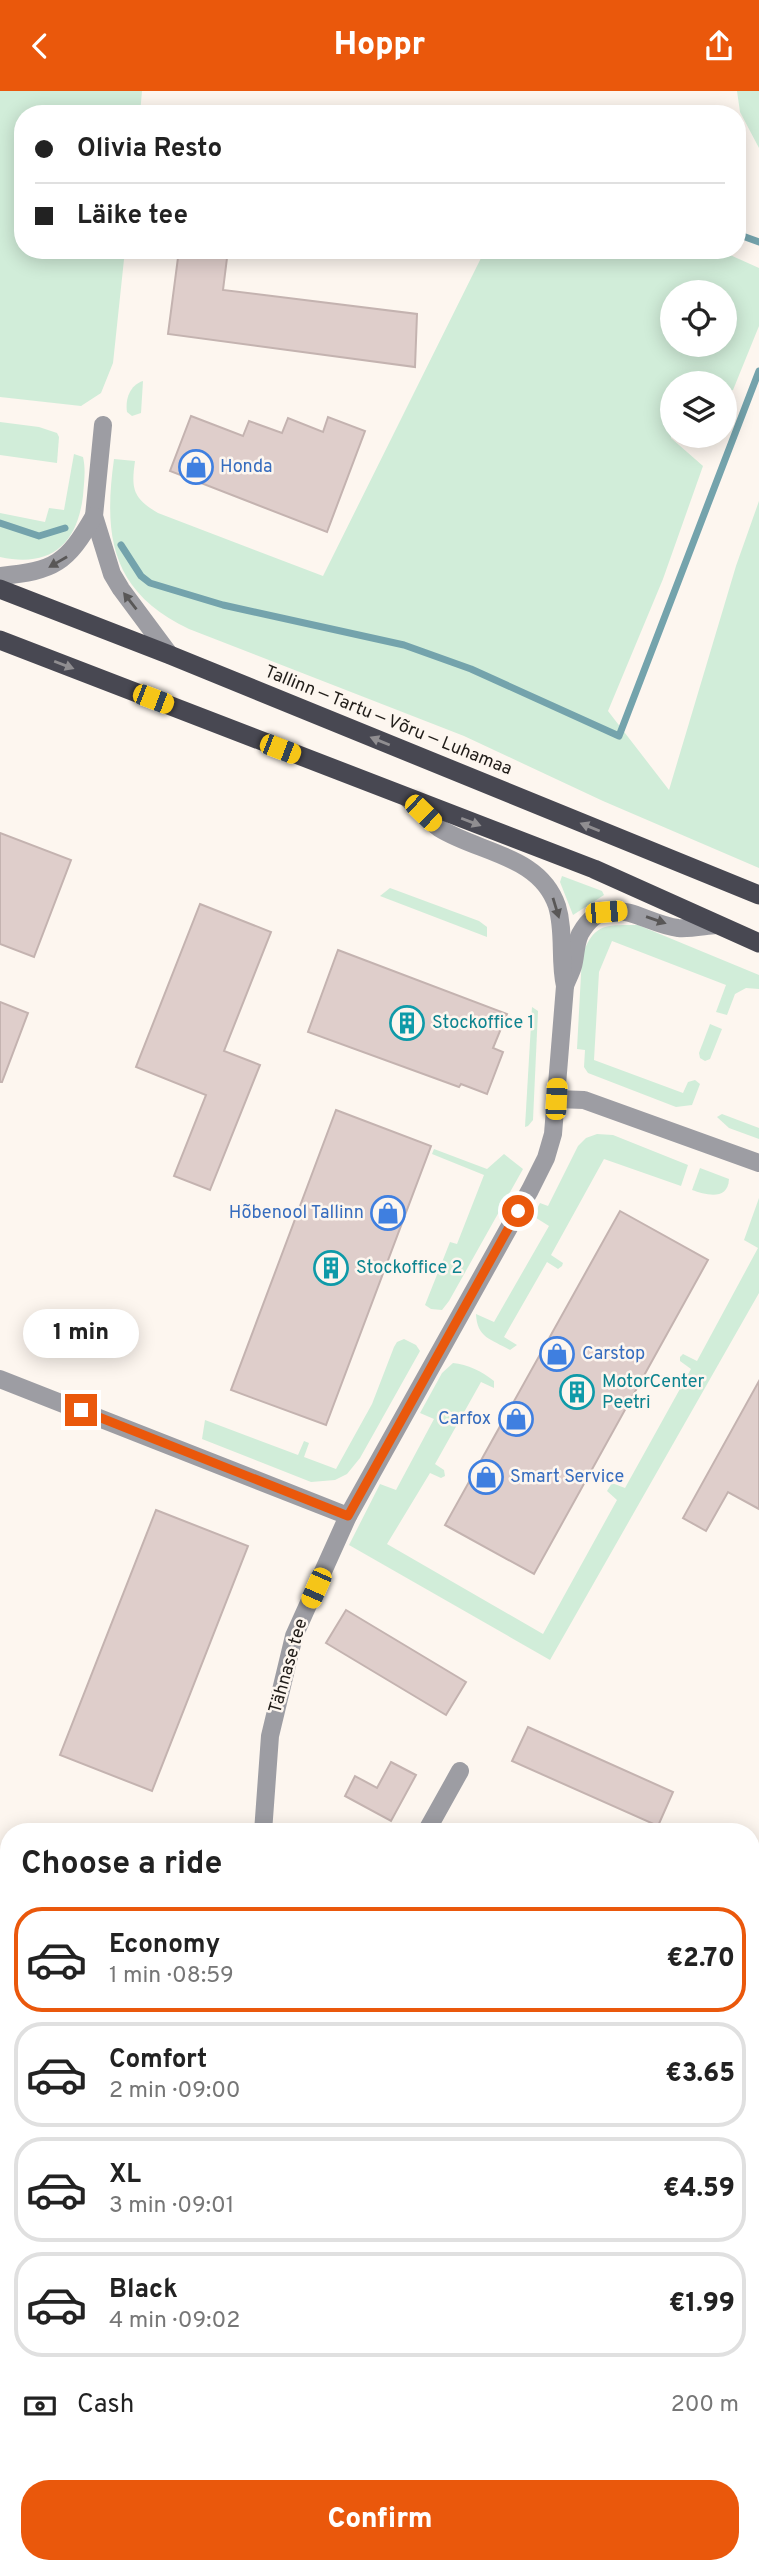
<!DOCTYPE html>
<html lang="en">
<head>
<meta charset="utf-8">
<style>
	:root { --surface:#fff; --page:#f6f6f6; --text:#222; --muted:#767676; --line:#e0e0e0; --accent:#ea580c }
	body { margin:0; font-family:Overpass,sans-serif; background:var(--page); color:var(--text); height:100vh; display:flex; flex-direction:column; font-size:26px; white-space:nowrap }
	* { box-sizing:border-box; margin:0 }
	p { font-size:23px; color:var(--muted) }
	.icon { flex:none; width:38px; height:38px; fill:none; stroke:currentColor; stroke-width:2; stroke-linecap:round; stroke-linejoin:round }
	.map { position:relative; flex:1; overflow:hidden }
	.sheet { position:absolute; left:0px; top:1732px; width:760px; height:751px; display:flex; flex-direction:column; background:var(--surface); border-radius:28px 28px 0 0; box-shadow:0 4px 18px #0003 }
	.sheet>* { flex:none }
	.guide { position:absolute; left:14px; top:14px; width:732px; height:154px; border-radius:28px; box-shadow:0 4px 18px #0003; display:grid; align-content:center; height:154px; padding:0 21px; background:var(--surface) }
	.buttons { position:absolute; left:660px; top:189px; display:grid; gap:14px }
	.buttons a { display:grid; place-items:center; width:77px; height:77px; border-radius:50%; background:var(--surface); box-shadow:0 4px 18px #0003; font-size:35px }
	.end { position:absolute; width:32px; height:32px; margin:-16px; border:9px solid #ea580c; background:#fff; box-shadow:0 0 0 4px #fff }
	.from { border-radius:50% }
	.bubble { position:absolute; height:49px; border-radius:24px; background:var(--surface); box-shadow:0 4px 18px #0003; font-size:23px; font-weight:800; line-height:49px; text-align:center }
	.car { position:absolute; width:21px; height:42px; margin:-21px -10px; border-radius:9px; box-shadow:0 0 5px 2px #0007; background:linear-gradient(#f5c518 24%,#345 0 40%,#f5c518 0 76%,#345 0 86%,#f5c518 0) }
	.guide b { display:flex; align-items:center; gap:24px; height:66px; font-size:26px }
	.guide b+b { border-top:2px solid var(--line) }
	.guide i { width:18px; height:18px; background:var(--text) }
	ul { padding:0; list-style:none }
	li { display:flex; align-items:center; gap:21px; height:105px; margin:0 14px 10px; padding:0 7px; border:4px solid var(--line); border-radius:28px }
	li div { flex:1 }
	li b { display:block; font-size:26px }
	li em { font-style:normal; font-weight:800 }
	li.selected { border-color:var(--accent) }
	li>.icon { width:63px; height:63px; stroke-width:1.5 }
	h2 { padding:0 21px; font-size:32px; line-height:84px }
	.pay { display:flex; align-items:center; gap:18px; height:77px; padding:0 21px; font-size:26px }
	.pay p { margin-inline-start:auto }
	.button { display:flex; gap:14px; margin-top:auto; padding:14px 21px }
	.button a { flex:1; height:80px; border-radius:28px; background:var(--accent); color:#fff; font-size:28px; font-weight:800; line-height:80px; text-align:center }
	header { display:flex; justify-content:space-between; align-items:center; height:91px; padding:0 21px; background:var(--accent); color:#fff; font-size:32px; font-weight:800 }
	.map>svg:first-child { display:block }
	.green { fill:#d1edd9; fill-rule:evenodd }
	.lines { fill:none; stroke-linecap:round; stroke-linejoin:round }
	.stream { stroke:#74a3ac; stroke-width:7 }
	.building { fill:#dfcecb; stroke:#c4b3b0; stroke-width:2 }
	.minor { stroke:#9d9da3; stroke-width:18 }
	.trunk { stroke:#484852; stroke-width:19 }
	.oneway { fill:#595757 }
	.oneway2 { fill:#908e91 }
	.route { stroke:#ea580c; stroke-width:9 }
	.labels { text-anchor:middle; dominant-baseline:central; stroke-width:5; stroke-linejoin:round; paint-order:stroke }
	.shop-label { font-size:18px; fill:#366cbe; stroke:#fdf6ef; text-anchor:start }
	.street-label { font-size:18px; fill:#211d19; stroke:#fdf6ef }
	.culture-label { font-size:18px; fill:#0d838f; stroke:#fdf6ef; text-anchor:start }
</style>
</head>
<body>
<header><svg class="icon" aria-label="back" viewBox="0 0 24 24"><path d="M15 5l-7 7 7 7"/></svg>Hoppr<svg class="icon" aria-label="share" viewBox="0 0 24 24"><path d="M12 15V3M7 8l5-5 5 5M5 13v7h14v-7"/></svg></header>
<div class="map">
<svg width="759" height="2482" viewBox="0 0 759 2482">
	<rect width="100%" height="100%" fill="#fdf6ef"/>
	<g class="green">
		<polygon points="0,0 142,0 140,23 23,23 23,159 125,159 113,272 101,302 81,315 0,306"/>
		<polygon points="737,0 759,0 759,57 740,21"/>
		<path d="M 485,159 L 719,159 L 759,177 L 759,235 L 733,299 L 725,301 L 724,292 L 672,292 L 671,347 L 703,375 L 663,488 L 608,620 L 669,699 L 736,475 L 759,410 L 759,777 L 603,710 L 464,645 L 189,538 C 112,501 103,447 114,368 L 135,370 C 131,398 133,407 158,422 L 323,485 ZM 672,201 L 724,201 L 724,254 L 672,254 Z"/>
		<path d="M 143,290 L 141,322 L 132,325 L 127,321 C 125,308 130,294 143,290 Z"/>
		<polygon points="0,331 39,336 57,342 59,346 57,372 0,364"/>
		<path d="M 74,363 L 83,366 C 86,379 84,391 83,405 C 77,454 50,477 0,466 L 0,422 L 45,431 L 49,417 L 64,419 Z"/>
		<polygon points="562,785 602,800 604,804 573,824 560,791"/>
		<polygon points="390,797 479,830 487,836 487,846 380,805"/>
		<path d="M 638,834 L 759,884 L 759,898 L 746,897 L 735,903 L 727,924 L 716,921 L 726,894 L 612,850 L 599,881 L 594,969 L 683,1002 L 688,991 L 695,989 L 700,993 L 692,1014 L 676,1016 L 588,982 L 584,976 L 585,959 L 577,958 L 582,865 C 594,832 605,834 638,834 Z"/>
		<polygon points="532,916 538,920 533,1029 528,1035 525,1036"/>
		<polygon points="710,933 722,938 710,968 705,970 700,967 699,962"/>
		<polygon points="722,1023 759,1037 759,1048 729,1037 717,1026"/>
		<path d="M 597,1043 L 613,1044 L 688,1074 L 681,1095 L 604,1068 L 551,1164 L 563,1172 L 562,1175 L 558,1178 L 547,1171 L 504,1246 L 517,1254 L 510,1259 C 491,1248 477,1247 476,1223 L 494,1231 L 549,1135 L 533,1125 L 540,1112 L 548,1115 L 578,1055 L 586,1047 Z"/>
		<polygon points="434,1058 487,1078 504,1063 523,1078 449,1210 442,1219 431,1218 425,1214 450,1151 457,1153 484,1084 432,1063"/>
		<path d="M 700,1077 L 729,1088 C 728,1110 706,1104 692,1099 Z"/>
		<path d="M 759,1107 L 759,1202 L 550,1569 L 349,1454 L 380,1393 L 396,1399 L 434,1328 L 420,1322 L 442,1282 L 453,1272 C 467,1273 483,1281 494,1290 L 494,1297 L 481,1291 L 435,1373 L 444,1379 L 445,1385 L 441,1387 L 430,1382 L 387,1453 L 543,1543 L 617,1409 L 607,1400 L 612,1392 L 625,1397 L 691,1278 L 680,1270 L 680,1266 L 683,1263 L 697,1270 L 758,1157 L 744,1149 Z"/>
		<polygon points="404,1248 416,1254 420,1260 360,1367 347,1383 335,1389 311,1391 202,1348 205,1329 298,1364 304,1350 309,1352 304,1366 336,1378 372,1313 394,1256 397,1251"/>
	</g>
	<g class="lines">
		<g class="stream">
			<polyline points="737,143 759,151"/>
			<polyline points="0,432 39,445 65,437"/>
			<polyline points="121,454 141,485 150,492 223,514 404,554 471,578 619,645 759,280"/>
		</g>
	</g>
	<g class="building">
		<polygon points="179,159 228,159 223,199 417,223 415,276 168,243"/>
		<polygon points="191,325 243,345 249,330 282,342 288,327 323,341 328,326 365,340 327,441 170,380"/>
		<polygon points="0,742 71,769 34,866 0,853"/>
		<polygon points="200,813 271,841 224,960 260,974 210,1099 174,1085 206,1004 136,976"/>
		<polygon points="338,859 507,923 493,957 503,961 487,1003 461,993 459,996 308,941"/>
		<polygon points="0,911 28,922 2,991 0,991"/>
		<polygon points="336,1019 431,1055 326,1334 231,1299"/>
		<polygon points="620,1120 708,1169 534,1483 445,1434"/>
		<polygon points="759,1290 759,1418 728,1401 706,1440 683,1427"/>
		<polygon points="156,1419 248,1455 152,1700 60,1664"/>
		<polygon points="346,1519 466,1591 446,1624 326,1552"/>
		<polygon points="528,1636 673,1701 658,1735 512,1670"/>
		<polygon points="391,1671 416,1684 391,1730 345,1705 355,1685 377,1697"/>
	</g>
	<g class="lines">
		<g class="minor">
			<polyline points="103,334 94,425 112,483 121,498 170,564"/>
			<path d="M 0,485 C 55,480 67,472 94,425"/>
			<path d="M 565,895 C 567,889 571,882 573,875 C 576,864 575,854 580,843 C 606,796 643,833 678,837 C 690,838 704,835 716,834"/>
			<polyline points="556,1008 584,1009 759,1072"/>
			<polyline points="0,1288 348,1425"/>
			<path d="M 263,1741 L 270,1645 L 294,1545 L 348,1425 L 530,1099 L 546,1067 L 553,1043 L 565,895 C 559,869 565,841 557,815 C 540,764 479,762 439,737 C 428,730 418,717 408,708"/>
			<polyline points="426,1741 460,1680"/>
			<polyline points="0,1894 9,1876"/>
			<polyline points="751,2051 759,2054"/>
			<polyline points="0,2208 9,2207"/>
			<polyline points="751,2281 759,2282"/>
			<polyline points="462,2474 485,2482"/>
		</g>
		<g class="trunk">
			<polyline points="0,498 170,564 759,804"/>
			<polyline points="0,549 594,778 759,852"/>
		</g>
	</g>
	<defs><path id="oneway-solid" d="M-6-.8H1V-3.2L6.5 0L1 3.2V.8H-6Z" transform="scale(1.75)"/></defs>
	<g class="oneway">
		<use href="#oneway-solid" transform="translate(58 471) rotate(150)"/>
		<use href="#oneway-solid" transform="translate(130 510) rotate(-128)"/>
		<use href="#oneway-solid" transform="translate(556 817) rotate(73)"/>
		<use href="#oneway-solid" transform="translate(656 829) rotate(19)"/>
	</g>
	<g class="oneway2">
		<use href="#oneway-solid" transform="translate(64 574) rotate(21)"/>
		<use href="#oneway-solid" transform="translate(380 650) rotate(-158)"/>
		<use href="#oneway-solid" transform="translate(471 731) rotate(21)"/>
		<use href="#oneway-solid" transform="translate(590 736) rotate(-158)"/>
	</g>
	<g class="lines">
		<polyline class="route" points="81,1319 348,1425 518,1120"/>
	</g>
	<defs>
		<g id="shop-ring" transform="scale(1.75)"><circle r="9.5" fill="#fdf6ef" stroke="#3f7fe0" stroke-width="1.5"/><path d="M-5-2.5h2.3a2.7 3.5 0 0 1 5.4 0H5L5.5 6h-11ZM-1.5-2.5h3a1.5 2.3 0 0 0-3 0Z" fill="#3f7fe0"/></g>
		<g id="building-ring" transform="scale(1.75)"><circle r="9.5" fill="#fdf6ef" stroke="#0f9aa8" stroke-width="1.5"/><path d="M-4-6H4V6H1V3H-1V6H-4ZM-2.5-4.3h1.7v1.8h-1.7ZM.8-4.3h1.7v1.8H.8ZM-2.5-1h1.7V.8h-1.7ZM.8-1h1.7V.8H.8Z" fill="#0f9aa8"/></g>
	</defs>
	<g fill-rule="evenodd">
		<use href="#shop-ring" x="196" y="376"/>
		<use href="#building-ring" x="407" y="932"/>
		<use href="#shop-ring" x="388" y="1122"/>
		<use href="#building-ring" x="331" y="1177"/>
		<use href="#shop-ring" x="557" y="1263"/>
		<use href="#building-ring" x="577" y="1301"/>
		<use href="#shop-ring" x="516" y="1328"/>
		<use href="#shop-ring" x="486" y="1386"/>
	</g>
	<g class="labels">
		<g class="shop-label">
			<text x="220" y="376">Honda</text>
			<text x="364" y="1122" text-anchor="end">Hõbenool Tallinn</text>
			<text x="582" y="1263">Carstop</text>
			<text x="491" y="1328" text-anchor="end">Carfox</text>
			<text x="510" y="1386">Smart Service</text>
		</g>
		<g class="street-label">
			<text transform="translate(388 630) rotate(22)">Tallinn — Tartu — Võru — Luhamaa</text>
			<text transform="translate(289 1575) rotate(-74)">Tähnase tee</text>
		</g>
		<g class="culture-label">
			<text x="432" y="932">Stockoffice 1</text>
			<text x="356" y="1177">Stockoffice 2</text>
			<text x="602" y="1291">MotorCenter<tspan x="602" dy="21">Peetri</tspan></text>
		</g>
	</g>
</svg>
<div class="buttons">
<a><svg class="icon" aria-label="locate" viewBox="0 0 24 24"><circle cx="12" cy="12" r="6"/><path d="M12 2v4M12 18v4M2 12h4M18 12h4"/></svg></a>
<a><svg class="icon" aria-label="layers" viewBox="0 0 24 24"><path d="M12 4l9 5-9 5-9-5zM3 14l9 5 9-5"/></svg></a>
</div>
<i class="end from" style="left:518px;top:1120px"></i>
<i class="end" style="left:81px;top:1319px"></i>
<div class="bubble" style="left:23px;top:1218px;width:116px">1 min</div>
<i class="car" style="left:153px;top:608px;rotate:111deg"></i>
<i class="car" style="left:280px;top:658px;rotate:111deg"></i>
<i class="car" style="left:423px;top:722px;rotate:134deg"></i>
<i class="car" style="left:606px;top:821px;rotate:85deg"></i>
<i class="car" style="left:556px;top:1008px;rotate:3deg"></i>
<i class="car" style="left:316px;top:1497px;rotate:204deg"></i>
<div class="guide">
<b><i class="from"></i>Olivia Resto</b>
<b><i></i>Läike tee</b>
</div>
<section class="sheet">
<h2>Choose a ride</h2>
<ul>
<li class="selected"><svg class="icon" aria-label="car" viewBox="0 0 24 24"><path d="M5 17H2v-5l4-1 3-4h7l3 4 3 1v5h-3M9 17h6M6 11h13"/><circle cx="7" cy="17" r="2"/><circle cx="17" cy="17" r="2"/></svg><div><b>Economy</b><p>1 min · 08:59</p></div><em>€2.70</em></li>
<li><svg class="icon" aria-label="car" viewBox="0 0 24 24"><path d="M5 17H2v-5l4-1 3-4h7l3 4 3 1v5h-3M9 17h6M6 11h13"/><circle cx="7" cy="17" r="2"/><circle cx="17" cy="17" r="2"/></svg><div><b>Comfort</b><p>2 min · 09:00</p></div><em>€3.65</em></li>
<li><svg class="icon" aria-label="car" viewBox="0 0 24 24"><path d="M5 17H2v-5l4-1 3-4h7l3 4 3 1v5h-3M9 17h6M6 11h13"/><circle cx="7" cy="17" r="2"/><circle cx="17" cy="17" r="2"/></svg><div><b>XL</b><p>3 min · 09:01</p></div><em>€4.59</em></li>
<li><svg class="icon" aria-label="car" viewBox="0 0 24 24"><path d="M5 17H2v-5l4-1 3-4h7l3 4 3 1v5h-3M9 17h6M6 11h13"/><circle cx="7" cy="17" r="2"/><circle cx="17" cy="17" r="2"/></svg><div><b>Black</b><p>4 min · 09:02</p></div><em>€1.99</em></li>
</ul>
<div class="pay"><svg class="icon" aria-label="cash" viewBox="0 0 24 24"><path d="M3 7h18v10H3z"/><circle cx="12" cy="12" r="2"/></svg>Cash<p>200 m</p></div>
<div class="button"><a>Confirm</a></div>
</section>
</div>
</body>
</html>
